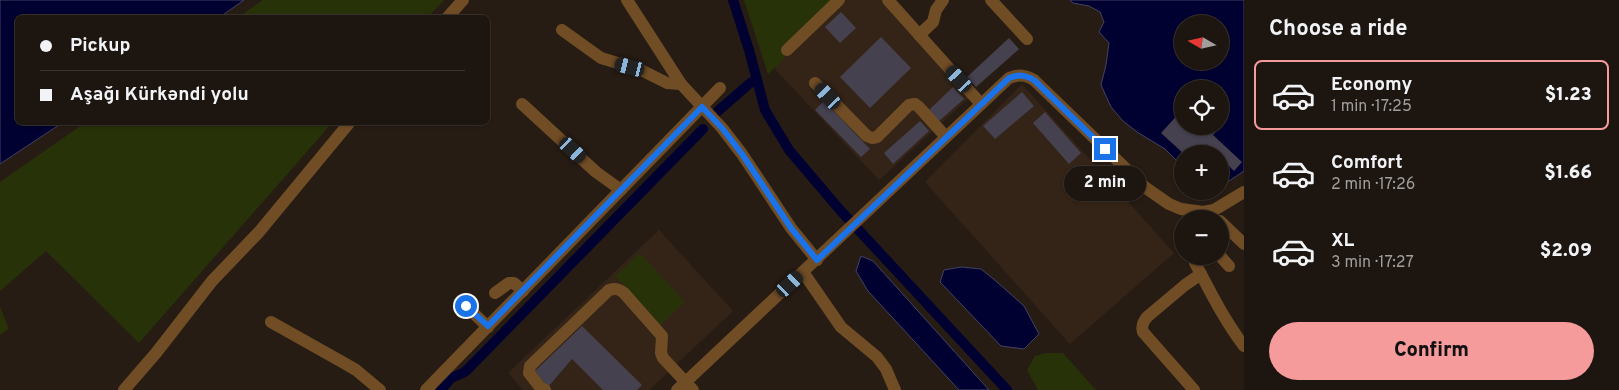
<!DOCTYPE html>
<html lang="en">
<head>
<meta charset="utf-8">
<style>
	:root { --surface:#1d150f; --page:#251e18; --text:#f1f3f6; --muted:#a09f9e; --line:#3b342f; --accent:#f59b9b }
	body { margin:0; font-family:Overpass,sans-serif; background:var(--page); color:var(--text); height:100vh; display:flex; flex-direction:column; font-size:19px; white-space:nowrap }
	* { box-sizing:border-box; margin:0 }
	p { font-size:16px; color:var(--muted) }
	.icon { flex:none; width:28px; height:28px; fill:none; stroke:currentColor; stroke-width:2; stroke-linecap:round; stroke-linejoin:round }
	.map { position:relative; flex:1; overflow:hidden }
	.sheet { display:flex; flex-direction:column; background:var(--surface); width:375px }
	.sheet>* { flex:none }
	.banner { position:absolute; left:15px; top:15px; width:475px; height:110px; border-radius:8px; box-shadow:0 1px 4px #0004,0 0 0 1px var(--line); display:grid; align-content:center; height:110px; padding:0 25px; background:var(--surface) }
	.needle { width:32px; rotate:279deg }
	.buttons { position:absolute; left:1174px; top:15px; display:grid; gap:10px }
	.buttons a { display:grid; place-items:center; width:55px; height:55px; border-radius:50%; background:var(--surface); box-shadow:0 1px 4px #0004,0 0 0 1px var(--line); font-size:25px }
	.end { position:absolute; width:22px; height:22px; margin:-11px; border:6px solid #1a73e8; background:#fff; box-shadow:0 0 0 2px #fff }
	.from { border-radius:50% }
	.bubble { position:absolute; height:35px; border-radius:18px; background:var(--surface); box-shadow:0 1px 4px #0004,0 0 0 1px var(--line); font-size:16px; font-weight:800; line-height:35px; text-align:center }
	.car { position:absolute; width:15px; height:30px; margin:-15px -8px; border-radius:6px; box-shadow:0 0 4px 1px #0007; background:linear-gradient(#222 24%,#8ab4d8 0 40%,#222 0 76%,#8ab4d8 0 86%,#222 0) }
	.banner b { display:flex; align-items:center; gap:18px; height:48px; font-size:19px }
	.banner b+b { border-top:1px solid var(--line) }
	.banner i { width:12px; height:12px; background:var(--text) }
	ul { padding:0; list-style:none }
	li { display:flex; align-items:center; gap:15px; height:70px; margin:0 10px 8px; padding:0 15px; border:2px solid transparent; border-radius:8px }
	li div { flex:1 }
	li b { display:block; font-size:19px }
	li em { font-style:normal; font-weight:800 }
	li.selected { border-color:var(--accent) }
	li>.icon { width:45px; height:45px; stroke-width:1.5 }
	h2 { padding:0 25px; font-size:22px; line-height:60px }
	.primary-button { display:flex; gap:10px; margin-top:auto; padding:10px 25px }
	.primary-button a { flex:1; height:58px; border-radius:30px; background:var(--accent); color:#111; font-size:20px; font-weight:800; line-height:58px; text-align:center }
	main { display:flex; flex:1; min-height:0 }
	.map>svg:first-child { display:block }
	.built { fill:#342417 }
	.green { fill:#283209 }
	.water { fill:#000031; stroke:#444262; fill-rule:evenodd }
	.lines { fill:none; stroke-linecap:round; stroke-linejoin:round }
	.canal { stroke:#000031; stroke-width:10 }
	.building { fill:#46414f }
	.minor { stroke:#714d25; stroke-width:12 }
	.route { stroke:#1a73e8; stroke-width:6 }
</style>
</head>
<body>
<main>
<div class="map">
<svg width="1244" height="390" viewBox="0 0 1244 390">
	<rect width="100%" height="100%" fill="#271c14"/>
	<g class="built">
		<polygon points="846,0 881,0 969,98 879,180 774,68"/>
		<polygon points="1022,84 1174,253 1070,344 925,182"/>
		<polygon points="659,230 733,311 649,390 523,390 508,373"/>
	</g>
	<g class="green">
		<polygon points="263,0 444,0 428,17 238,17"/>
		<polygon points="744,0 846,0 768,74"/>
		<polygon points="86,122 332,122 332,123 139,343 46,251 0,291 0,182"/>
		<polygon points="640,253 685,302 660,325 615,276"/>
		<polygon points="0,307 9,329 0,335"/>
		<polygon points="1046,353 1063,353 1096,390 1038,390 1027,370 1035,356"/>
	</g>
	<g class="water">
		<polygon points="0,0 244,0 220,17 18,18 18,122 62,123 0,164"/>
		<path d="M 1070,0 L 1244,0 L 1244,171 L 1220,187 L 1220,154 L 1182,154 L 1182,166 L 1165,149 L 1137,132 L 1123,121 L 1111,107 L 1101,85 L 1106,65 L 1109,43 L 1099,32 L 1104,22 L 1100,12 L 1089,6 L 1073,3 ZM 1182,24 L 1220,24 L 1220,61 L 1182,61 ZM 1182,89 L 1220,89 L 1220,126 L 1182,126 Z"/>
		<polygon points="861,256 873,261 989,390 959,390 868,291 856,271"/>
		<polygon points="961,267 981,269 997,282 1024,306 1039,334 1024,349 1001,346 940,282 944,270"/>
	</g>
	<g class="lines">
		<g class="canal">
			<polyline points="733,0 749,50 765,110 789,150 840,210 1007,390"/>
			<polyline points="717,112 749,84 757,79"/>
			<polyline points="441,390 451,378 463,373 467,370 703,129"/>
		</g>
	</g>
	<g class="building">
		<polygon points="841,12 856,28 840,43 825,27"/>
		<polygon points="881,37 911,68 870,108 840,77"/>
		<polygon points="1009,38 1019,49 976,87 967,77"/>
		<polygon points="953,87 964,99 939,121 929,110"/>
		<polygon points="1022,92 1034,106 995,139 983,126"/>
		<polygon points="824,101 870,149 861,157 815,110"/>
		<polygon points="1182,110 1182,126 1220,126 1220,113 1227,120 1213,135 1242,162 1234,171 1220,157 1220,154 1216,154 1206,144 1197,154 1184,154 1161,133"/>
		<polygon points="1045,112 1081,153 1069,164 1033,123"/>
		<polygon points="920,121 929,131 893,164 884,153"/>
		<polygon points="582,326 642,385 637,390 603,390 572,359 548,387 535,371"/>
	</g>
	<g class="lines">
		<g class="minor">
			<polyline points="627,0 681,84 722,128 742,154 791,228 817,260"/>
			<polyline points="888,0 981,104"/>
			<polyline points="991,0 1027,39"/>
			<polyline points="447,18 463,0"/>
			<polyline points="562,30 601,58 641,70 667,83 681,84"/>
			<polyline points="919,35 933,22 936,10 943,0"/>
			<polyline points="787,50 839,0"/>
			<polyline points="815,83 867,136 872,138 877,137 909,105 915,104 919,107 946,137"/>
			<polyline points="522,104 596,172 621,190"/>
			<polyline points="1220,221 1244,244"/>
			<path d="M 1194,256 L 1195,263 C 1210,291 1224,320 1244,346"/>
			<polyline points="1220,256 1229,266"/>
			<polyline points="803,272 841,327 877,357 886,369 895,390"/>
			<polyline points="495,293 509,283 514,283 523,291"/>
			<polyline points="466,306 488,327"/>
			<polyline points="271,322 344,363 356,370 380,390"/>
			<polyline points="124,390 156,353 212,281 259,232 350,122"/>
			<polyline points="426,390 720,88"/>
			<path d="M 545,390 L 540,387 L 529,373 L 530,366 L 609,290 C 616,288 619,289 624,293 L 662,336 L 661,353 L 663,358 L 693,390"/>
			<path d="M 677,390 L 1009,78 C 1019,74 1025,75 1034,80 L 1146,188 L 1169,204 L 1181,209 L 1203,212 L 1214,210 L 1244,192"/>
			<path d="M 1194,390 L 1143,332 C 1141,326 1143,322 1147,317 L 1185,285 L 1201,274"/>
		</g>
	</g>
	<g class="lines">
		<path class="route" d="M 466,306 L 488,326 L 702,107 L 722,128 L 742,154 L 791,228 L 817,260 L 1009,78 C 1019,74 1025,75 1034,80 L 1105,149"/>
	</g>
</svg>
<div class="buttons">
<a><svg class="needle" viewBox="-14 -14 28 28"><path d="M0-13l5 13h-10z" fill="#e53935"/><path d="M0 13l5-13h-10z" fill="#a09f9e"/></svg></a>
<a><svg class="icon" aria-label="locate" viewBox="0 0 24 24"><circle cx="12" cy="12" r="6"/><path d="M12 2v4M12 18v4M2 12h4M18 12h4"/></svg></a>
<a>+</a>
<a>−</a>
</div>
<i class="end from" style="left:466px;top:306px"></i>
<i class="end" style="left:1105px;top:149px"></i>
<div class="bubble" style="left:1064px;top:166px;width:82px">2 min</div>
<i class="car" style="left:630px;top:67px;rotate:284deg"></i>
<i class="car" style="left:959px;top:79px;rotate:318deg"></i>
<i class="car" style="left:828px;top:96px;rotate:317deg"></i>
<i class="car" style="left:573px;top:150px;rotate:133deg"></i>
<i class="car" style="left:790px;top:284px;rotate:47deg"></i>
<div class="banner">
<b><i class="from"></i>Pickup</b>
<b><i></i>Aşağı Kürkəndi yolu</b>
</div>
</div>
<section class="sheet">
<h2>Choose a ride</h2>
<ul>
<li class="selected"><svg class="icon" aria-label="car" viewBox="0 0 24 24"><path d="M5 17H2v-5l4-1 3-4h7l3 4 3 1v5h-3M9 17h6M6 11h13"/><circle cx="7" cy="17" r="2"/><circle cx="17" cy="17" r="2"/></svg><div><b>Economy</b><p>1 min · 17:25</p></div><em>$1.23</em></li>
<li><svg class="icon" aria-label="car" viewBox="0 0 24 24"><path d="M5 17H2v-5l4-1 3-4h7l3 4 3 1v5h-3M9 17h6M6 11h13"/><circle cx="7" cy="17" r="2"/><circle cx="17" cy="17" r="2"/></svg><div><b>Comfort</b><p>2 min · 17:26</p></div><em>$1.66</em></li>
<li><svg class="icon" aria-label="car" viewBox="0 0 24 24"><path d="M5 17H2v-5l4-1 3-4h7l3 4 3 1v5h-3M9 17h6M6 11h13"/><circle cx="7" cy="17" r="2"/><circle cx="17" cy="17" r="2"/></svg><div><b>XL</b><p>3 min · 17:27</p></div><em>$2.09</em></li>
</ul>
<div class="primary-button"><a>Confirm</a></div>
</section>
</main>
</body>
</html>
